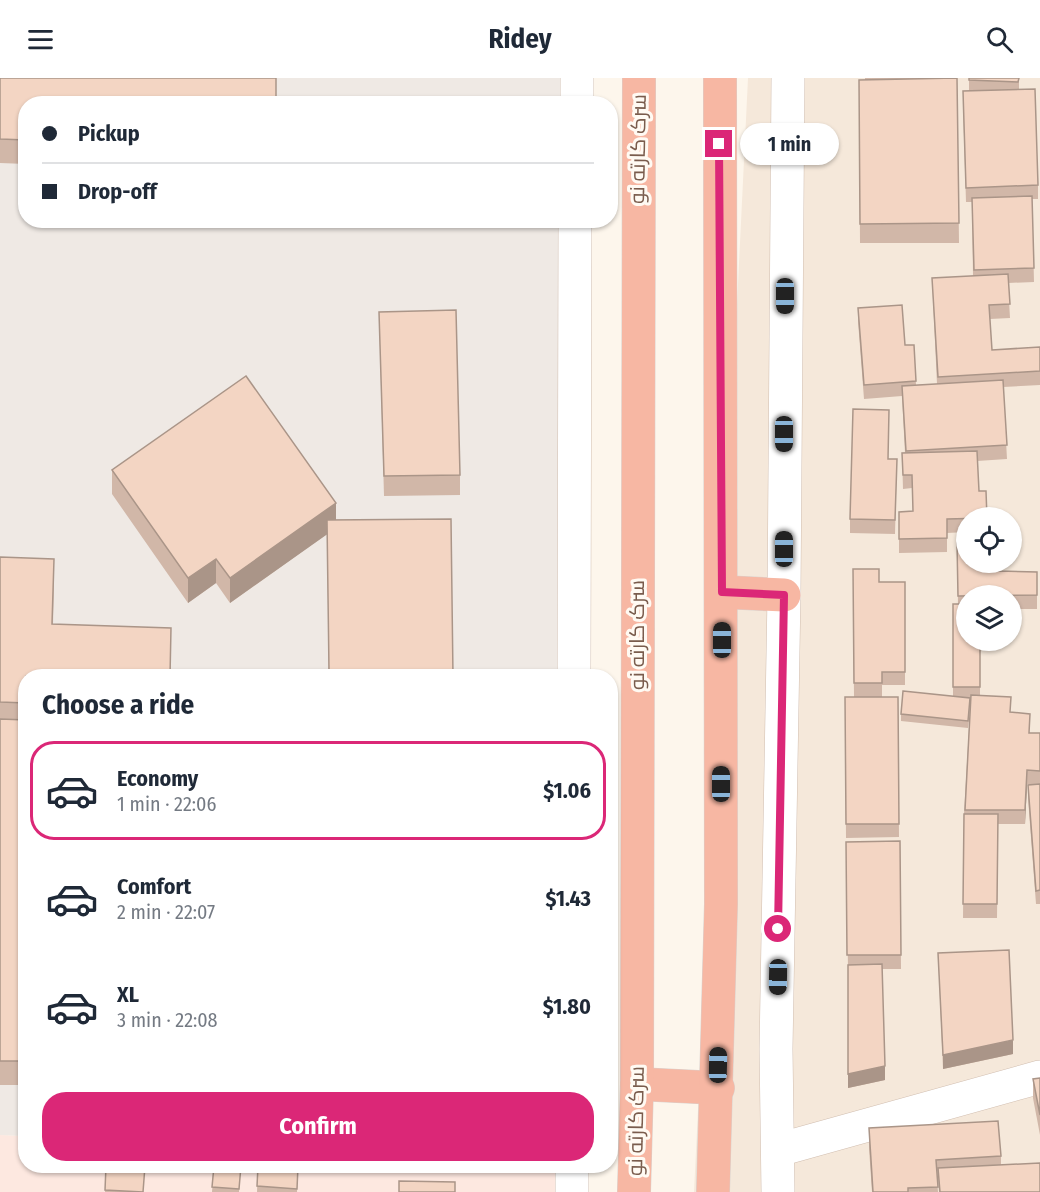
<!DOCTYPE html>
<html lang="en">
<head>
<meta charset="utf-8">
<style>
	:root { --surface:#fff; --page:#f2f2f3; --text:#1f2937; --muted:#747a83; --line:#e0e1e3; --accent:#db2777 }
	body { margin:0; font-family:"Fira Sans Condensed",Cairo,sans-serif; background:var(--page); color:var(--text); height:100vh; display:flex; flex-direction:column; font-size:22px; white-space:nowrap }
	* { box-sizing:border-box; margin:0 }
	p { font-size:20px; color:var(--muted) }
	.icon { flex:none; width:33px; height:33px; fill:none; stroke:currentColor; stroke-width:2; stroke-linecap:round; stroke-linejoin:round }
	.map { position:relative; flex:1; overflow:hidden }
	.panel { position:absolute; left:18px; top:591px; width:600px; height:504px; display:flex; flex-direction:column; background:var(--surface); border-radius:24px; box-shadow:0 2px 4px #0004 }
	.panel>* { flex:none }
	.banner { position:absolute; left:18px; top:18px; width:600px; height:132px; border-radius:24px; box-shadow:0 2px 4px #0004; display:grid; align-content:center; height:132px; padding:0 24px; background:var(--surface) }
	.buttons { position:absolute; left:956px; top:429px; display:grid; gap:12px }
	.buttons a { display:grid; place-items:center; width:66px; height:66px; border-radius:50%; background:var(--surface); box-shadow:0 2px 4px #0004; font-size:30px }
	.end { position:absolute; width:27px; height:27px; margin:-14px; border:8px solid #db2777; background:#fff; box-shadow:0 0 0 3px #fff }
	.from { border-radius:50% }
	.bubble { position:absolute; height:42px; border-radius:21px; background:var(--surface); box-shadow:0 2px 4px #0004; font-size:20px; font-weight:700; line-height:42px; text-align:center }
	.car { position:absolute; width:18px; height:36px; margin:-18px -9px; border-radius:8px; box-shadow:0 0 4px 2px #0007; background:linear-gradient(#222 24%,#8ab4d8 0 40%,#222 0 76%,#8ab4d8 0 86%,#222 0) }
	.banner b { display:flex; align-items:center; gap:21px; height:57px; font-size:22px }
	.banner b+b { border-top:2px solid var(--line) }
	.banner i { width:15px; height:15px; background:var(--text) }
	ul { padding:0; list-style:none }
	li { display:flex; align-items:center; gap:18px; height:99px; margin:0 12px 9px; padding:0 12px; border:3px solid transparent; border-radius:24px }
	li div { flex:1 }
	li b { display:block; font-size:22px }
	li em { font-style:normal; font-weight:700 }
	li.active { border-color:var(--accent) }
	li>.icon { width:54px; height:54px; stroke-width:1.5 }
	h2 { padding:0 24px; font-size:27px; line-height:72px }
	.action { display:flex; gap:12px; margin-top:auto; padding:12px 24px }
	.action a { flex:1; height:69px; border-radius:24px; background:var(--accent); color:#fff; font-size:24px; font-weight:700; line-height:69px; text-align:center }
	header { display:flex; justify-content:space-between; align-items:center; height:78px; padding:0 24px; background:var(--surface); font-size:27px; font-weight:700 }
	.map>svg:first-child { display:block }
	.residential { fill:#f5e8da; fill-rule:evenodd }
	.commercial { fill:#fde8e0 }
	.industrial { fill:#efe9e4 }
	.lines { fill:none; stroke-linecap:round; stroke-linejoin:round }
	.minor-casing { stroke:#d1beb0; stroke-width:34 }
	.highway-casing { stroke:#dad1cd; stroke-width:34 }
	.minor { stroke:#fff; stroke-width:33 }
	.highway { stroke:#f7b7a3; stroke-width:33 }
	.wall { fill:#d1b7a8 }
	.shaded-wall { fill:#aa9588 }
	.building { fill:#f3d5c3; stroke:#aa9588; stroke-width:1.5 }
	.route { stroke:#db2777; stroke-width:8 }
	.labels { text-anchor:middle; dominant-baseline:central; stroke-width:6; stroke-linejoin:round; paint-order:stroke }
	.street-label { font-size:21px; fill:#7a5c4d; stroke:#fffaf3 }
</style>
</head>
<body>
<header><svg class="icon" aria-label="menu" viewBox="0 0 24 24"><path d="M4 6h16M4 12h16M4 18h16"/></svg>Ridey<svg class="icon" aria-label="search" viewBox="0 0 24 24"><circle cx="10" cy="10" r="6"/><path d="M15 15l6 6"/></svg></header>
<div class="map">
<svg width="1040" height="1114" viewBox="0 0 1040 1114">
	<rect width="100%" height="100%" fill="#fdf6ec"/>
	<path class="residential" d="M 748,0 L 1040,0 L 1040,1114 L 694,1114 ZM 966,440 L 1011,440 L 1011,484 L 966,484 ZM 966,518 L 1011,518 L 1011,562 L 966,562 Z"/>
	<polygon class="commercial" points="0,1057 25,1058 26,1088 572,1088 572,1114 0,1114"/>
	<polygon class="industrial" points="0,0 577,0 577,26 26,26 26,142 575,143 574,598 26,598 25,1058 0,1057"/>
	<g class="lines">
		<g class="minor-casing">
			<g id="minor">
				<polyline points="577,26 577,0"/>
				<polyline points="574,598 575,142"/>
				<polyline points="778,1072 1040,999"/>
				<polyline points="572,1114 572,1088"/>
				<polyline points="778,1114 776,971 784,517 788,0"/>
			</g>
		</g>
		<g class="highway-casing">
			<g id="highway">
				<polyline points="722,514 784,517"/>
				<polyline points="637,1006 718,1010"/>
				<polyline points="634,1114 637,1006 639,0"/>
				<polyline points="713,1114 721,826 720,0"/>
			</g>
		</g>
		<use href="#minor" class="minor"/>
		<use href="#highway" class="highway"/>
	</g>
	<g class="wall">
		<polygon points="0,0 26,26 26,86 0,85"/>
		<polygon points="865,0 957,0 959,165 860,165 859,2 865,2"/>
		<polygon points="969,0 1019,0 1019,11 1038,107 1038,121 1032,121 1034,204 1008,205 1010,240 990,241 992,272 1040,269 1040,307 1003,309 1007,381 977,383 966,440 966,454 947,455 947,474 899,475 899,434 913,433 912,410 903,411 902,375 905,375 902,318 864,321 858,243 858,230 905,267 914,267 916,307 937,306 932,200 973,198 972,124 966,124 963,27 963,13 969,13"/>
		<polygon points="379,234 460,397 460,417 384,418"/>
		<polygon points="888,381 897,381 895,456 850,455 850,441"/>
		<polygon points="112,392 336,442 453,598 329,598 327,456 230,525 216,505 188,525 112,416"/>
		<polygon points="957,465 999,493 1037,494 1037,531 1011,531 1011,518 966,518 966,562 980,562 980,617 1011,635 1030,655 1040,655 1040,826 1036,826 1028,720 1028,707 1031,706 1027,706 1025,746 998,746 997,840 963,840 964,736 970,633 968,650 901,643 901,636 953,618 953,526 958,526"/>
		<polygon points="0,479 54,505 53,546 171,550 170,598 26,598 26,1007 0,1007"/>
		<polygon points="853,491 879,504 905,504 905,607 882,607 882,619 898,619 899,759 846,760 845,619 854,619"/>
		<polygon points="900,763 901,891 882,891 885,1002 848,1010 848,891 846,764"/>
		<polygon points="938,875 1013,976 943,991"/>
		<polygon points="1040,1000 1040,1057 1033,1020 1033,1001"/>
		<polygon points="869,1050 1001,1078 1001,1087 1040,1114 939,1114 938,1101 937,1101 938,1114 872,1114 869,1070"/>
		<polygon points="106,1088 144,1114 105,1114"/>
		<polygon points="214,1088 241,1088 239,1114 212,1114"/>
		<polygon points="258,1088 298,1088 297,1114 257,1114"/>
	</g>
	<g class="shaded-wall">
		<polygon points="336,425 336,450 230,525 230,500"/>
		<polygon points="216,481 216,505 188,525 188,500"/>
		<polygon points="1027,692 1027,706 1025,746 1025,732"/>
		<polygon points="1013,962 1013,976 943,991 943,977"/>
		<polygon points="885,988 885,1002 848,1010 848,996"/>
	</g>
	<g class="building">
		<polygon points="0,0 276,0 276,26 26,26 26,62 0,61"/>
		<polygon points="957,0 959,145 860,146 859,2"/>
		<polygon points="969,0 1019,0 1018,4 969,2"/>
		<polygon points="1035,11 1038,107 966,110 963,13"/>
		<polygon points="1032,118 1034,190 974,192 972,120"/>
		<polygon points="1008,196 1010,226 989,227 992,272 1040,269 1040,293 938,299 932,200"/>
		<polygon points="902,227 905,267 914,267 916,303 864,307 858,230"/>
		<polygon points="456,232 460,397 384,398 379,234"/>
		<polygon points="246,298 336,425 230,500 216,481 188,500 112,392"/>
		<polygon points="1003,302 1007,367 906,373 902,308"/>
		<polygon points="853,331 889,332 888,381 897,381 895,442 850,441"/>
		<polygon points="977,373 979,413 986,413 987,440 947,441 947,460 899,461 899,434 913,433 912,397 903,397 902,375"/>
		<polygon points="451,441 453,598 368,598 368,593 329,593 327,442"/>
		<polygon points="957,465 966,465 966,484 999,484 999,493 1037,494 1037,517 958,518"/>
		<polygon points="0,479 54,481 52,546 171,550 170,598 26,598 26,625 0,624"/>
		<polygon points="853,491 879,491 879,504 905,504 905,594 882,594 882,605 854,605"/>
		<polygon points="953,526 966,526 966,562 980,562 980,609 953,609"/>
		<polygon points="903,613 970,620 968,643 901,636"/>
		<polygon points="971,617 1011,619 1010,634 1030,636 1029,655 1040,655 1040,693 1027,692 1025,732 965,732"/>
		<polygon points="845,619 898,619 899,746 846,746"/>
		<polygon points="0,641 26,642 26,983 0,983"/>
		<polygon points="1040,706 1040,812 1036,813 1028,707"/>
		<polygon points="964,736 998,736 997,826 963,826"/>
		<polygon points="900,763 901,877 847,877 846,764"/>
		<polygon points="1009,872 1013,962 943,977 938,875"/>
		<polygon points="882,886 885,988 848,996 848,887"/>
		<polygon points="1040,1000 1040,1037 1033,1001"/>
		<polygon points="998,1043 1001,1078 936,1082 938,1109 908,1110 908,1114 873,1114 869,1050"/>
		<polygon points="1040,1085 1040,1114 940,1114 938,1090"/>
		<polygon points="106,1088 145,1088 143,1114 105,1112"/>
		<polygon points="214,1088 241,1088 239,1111 212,1109"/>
		<polygon points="258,1088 298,1088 297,1111 257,1108"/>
		<polygon points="399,1103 455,1104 455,1114 399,1114"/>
	</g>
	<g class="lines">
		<polyline class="route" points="719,66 722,514 784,517 778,851"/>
	</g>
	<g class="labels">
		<g class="street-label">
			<text transform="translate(638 71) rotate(-89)">سرک کارته نو</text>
			<text transform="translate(637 557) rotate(-90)">سرک کارته نو</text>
			<text transform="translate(636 1043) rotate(-89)">سرک کارته نو</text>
		</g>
	</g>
</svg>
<div class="buttons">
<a><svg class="icon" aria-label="locate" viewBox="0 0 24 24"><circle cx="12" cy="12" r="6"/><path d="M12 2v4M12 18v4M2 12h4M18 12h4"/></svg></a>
<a><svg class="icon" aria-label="layers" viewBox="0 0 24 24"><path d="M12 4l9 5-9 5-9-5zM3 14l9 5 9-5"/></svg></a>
</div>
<i class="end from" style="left:778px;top:851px"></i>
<i class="end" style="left:719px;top:66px"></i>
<div class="bubble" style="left:740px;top:45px;width:99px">1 min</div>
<i class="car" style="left:785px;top:218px;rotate:180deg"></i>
<i class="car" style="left:784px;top:356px;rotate:180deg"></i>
<i class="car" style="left:784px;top:471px;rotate:0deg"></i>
<i class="car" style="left:722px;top:562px;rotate:0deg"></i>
<i class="car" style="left:721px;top:706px;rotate:0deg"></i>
<i class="car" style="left:778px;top:899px;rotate:181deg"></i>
<i class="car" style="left:718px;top:987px;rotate:1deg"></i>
<div class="banner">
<b><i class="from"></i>Pickup</b>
<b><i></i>Drop-off</b>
</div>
<section class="panel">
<h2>Choose a ride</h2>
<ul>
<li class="active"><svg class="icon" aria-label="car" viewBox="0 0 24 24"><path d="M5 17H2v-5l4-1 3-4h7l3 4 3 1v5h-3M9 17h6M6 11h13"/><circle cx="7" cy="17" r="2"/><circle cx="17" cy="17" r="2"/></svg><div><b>Economy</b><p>1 min · 22:06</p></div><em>$1.06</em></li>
<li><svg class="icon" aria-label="car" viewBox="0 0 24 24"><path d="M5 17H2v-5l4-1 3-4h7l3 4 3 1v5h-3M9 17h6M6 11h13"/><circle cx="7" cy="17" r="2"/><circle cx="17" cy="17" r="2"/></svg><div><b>Comfort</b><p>2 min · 22:07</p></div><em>$1.43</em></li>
<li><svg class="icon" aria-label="car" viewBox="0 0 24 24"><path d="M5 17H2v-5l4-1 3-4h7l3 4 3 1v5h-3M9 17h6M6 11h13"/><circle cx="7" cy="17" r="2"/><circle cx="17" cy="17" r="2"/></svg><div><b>XL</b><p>3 min · 22:08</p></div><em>$1.80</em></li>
</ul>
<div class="action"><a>Confirm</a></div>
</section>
</div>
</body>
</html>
